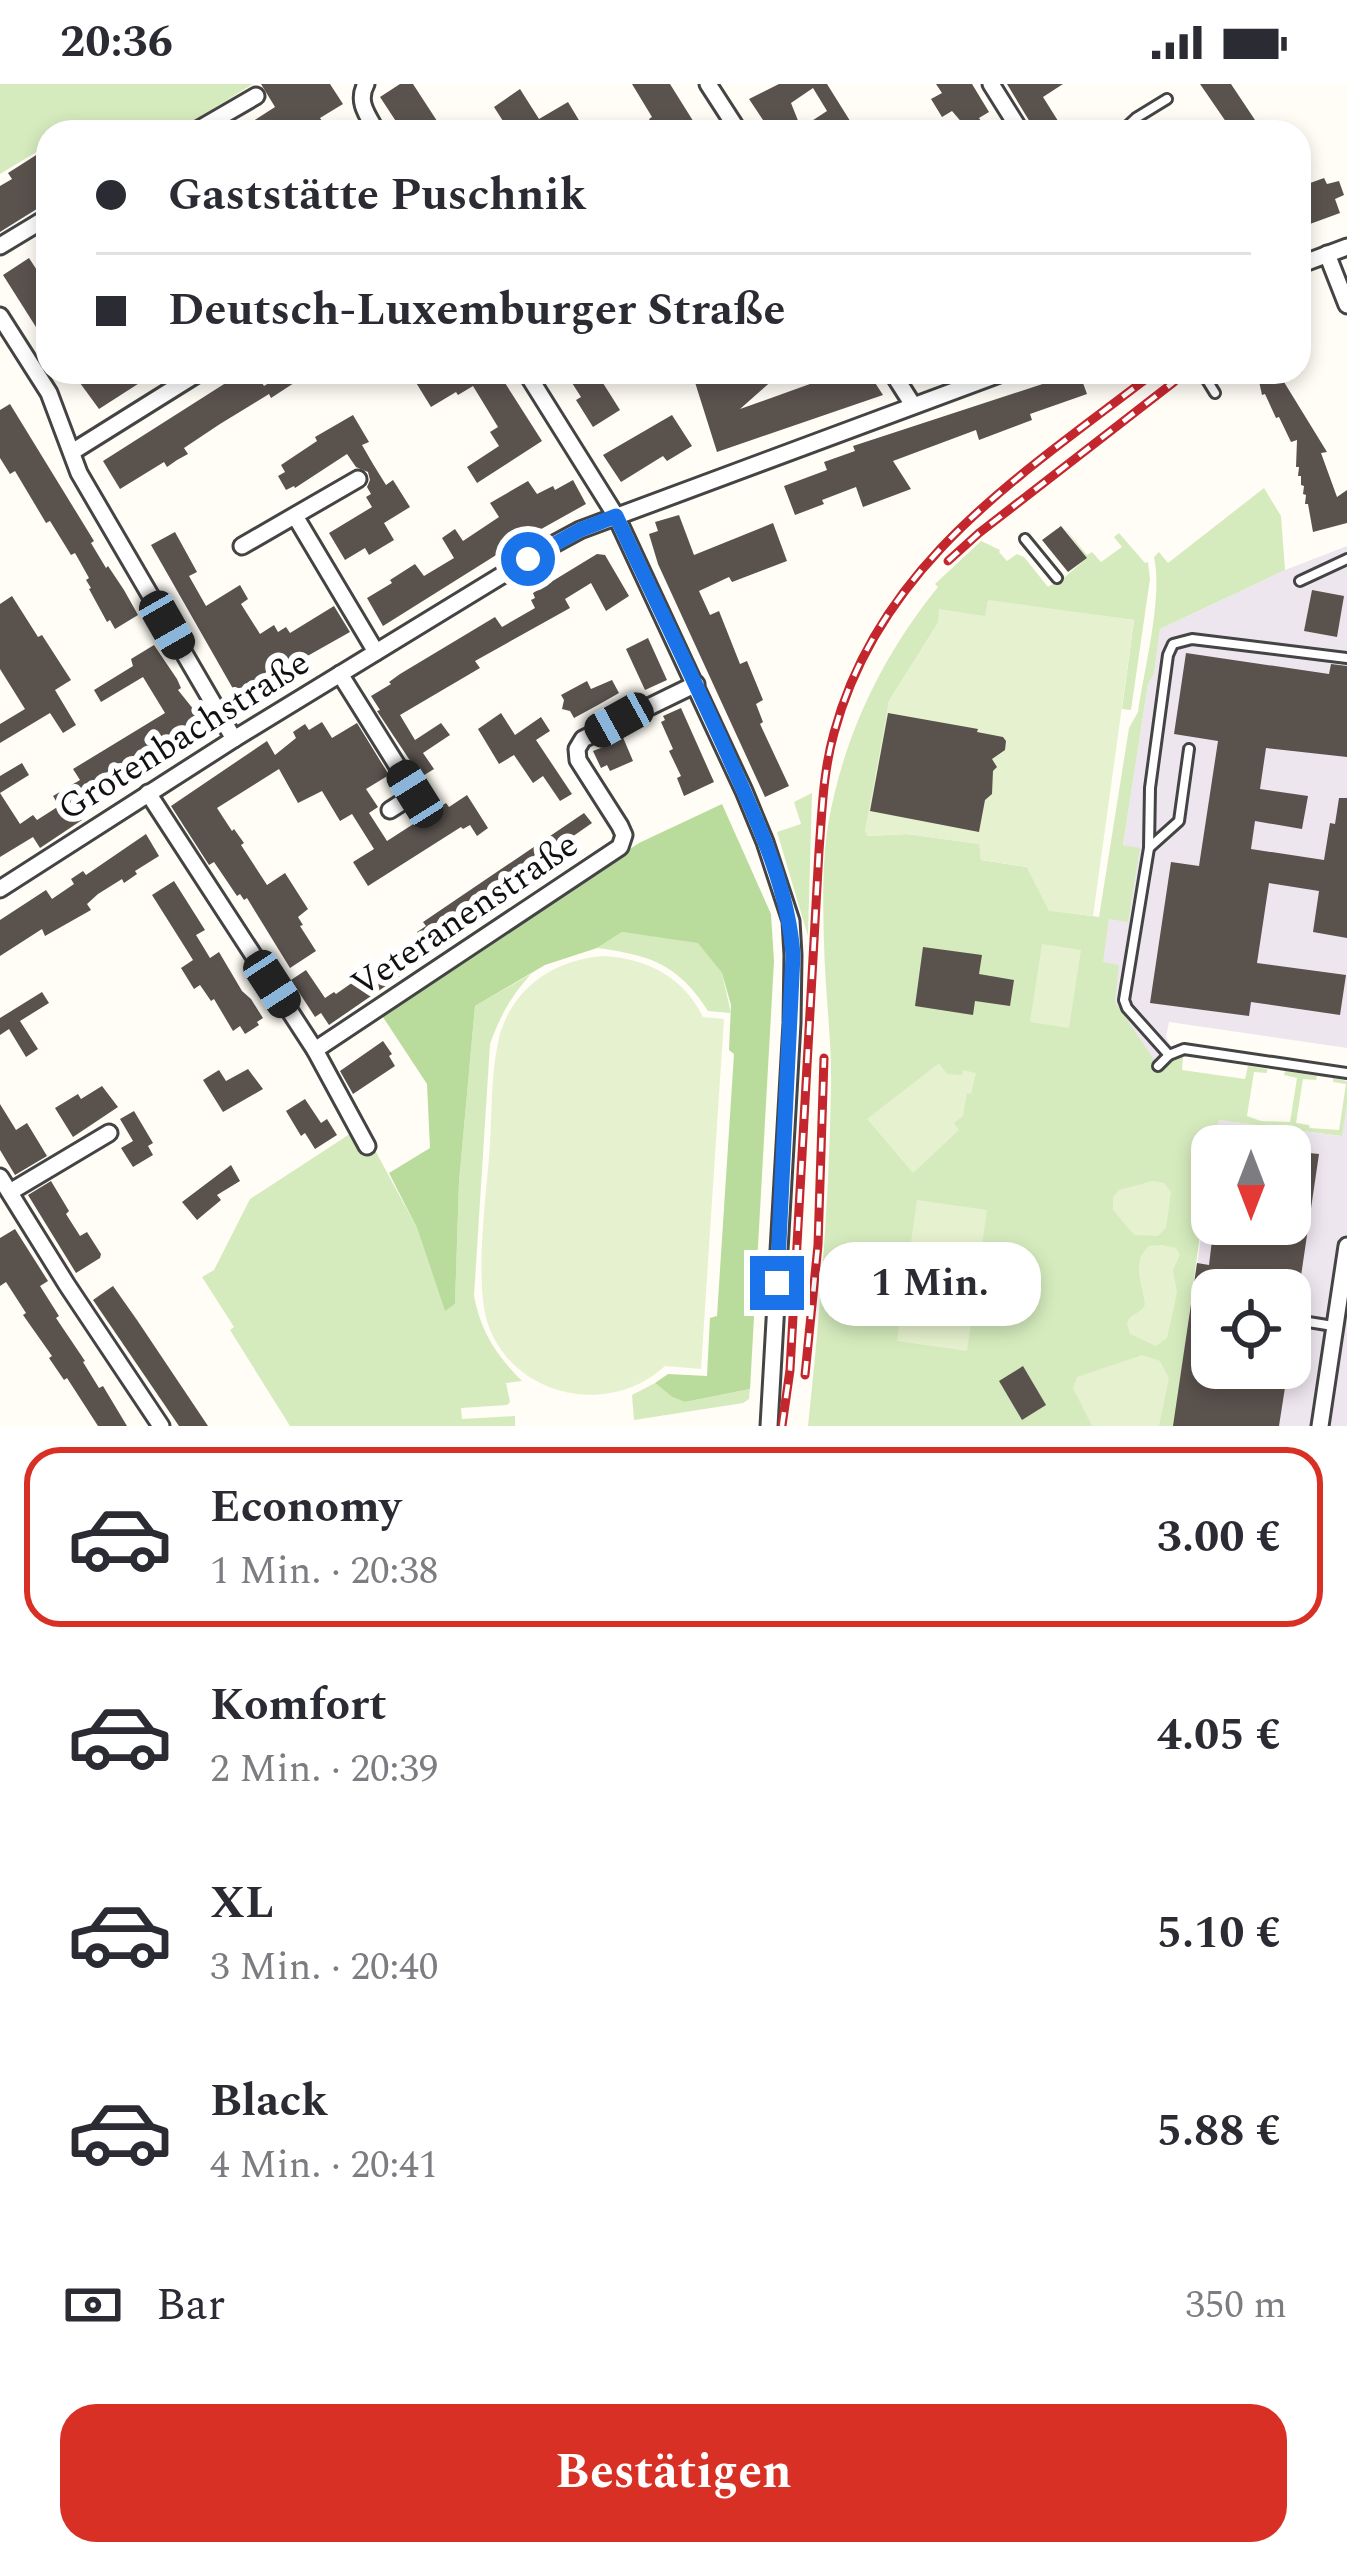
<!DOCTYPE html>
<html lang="de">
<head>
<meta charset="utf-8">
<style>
	:root { --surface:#fff; --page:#f7f7f7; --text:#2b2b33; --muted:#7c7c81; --line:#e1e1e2; --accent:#d93025 }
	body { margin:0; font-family:Spectral,serif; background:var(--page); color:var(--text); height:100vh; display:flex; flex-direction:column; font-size:45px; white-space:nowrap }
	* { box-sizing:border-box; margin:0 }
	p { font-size:39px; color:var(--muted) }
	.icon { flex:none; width:66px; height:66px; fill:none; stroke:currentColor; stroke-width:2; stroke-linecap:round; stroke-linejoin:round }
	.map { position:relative; height:1342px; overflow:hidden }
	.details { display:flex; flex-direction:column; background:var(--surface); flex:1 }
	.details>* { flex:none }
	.guide { position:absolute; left:36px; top:36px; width:1275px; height:264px; border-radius:36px; box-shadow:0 6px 18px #0003; display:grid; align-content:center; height:264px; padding:0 60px; background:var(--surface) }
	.needle { width:78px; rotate:180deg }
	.fabs { position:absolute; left:1191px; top:1041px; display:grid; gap:24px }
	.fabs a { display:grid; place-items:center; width:120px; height:120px; border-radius:24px; background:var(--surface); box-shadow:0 6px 18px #0003; font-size:60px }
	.end { position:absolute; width:54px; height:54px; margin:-27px; border:15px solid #1a73e8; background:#fff; box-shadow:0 0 0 6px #fff }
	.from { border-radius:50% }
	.bubble { position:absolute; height:84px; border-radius:36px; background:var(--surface); box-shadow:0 6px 18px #0003; font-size:39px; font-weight:700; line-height:84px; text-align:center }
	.car { position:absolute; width:36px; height:72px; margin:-36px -18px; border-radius:15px; box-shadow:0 0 9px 3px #0007; background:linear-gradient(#222 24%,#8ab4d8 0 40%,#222 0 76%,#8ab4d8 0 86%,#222 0) }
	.guide b { display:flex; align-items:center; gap:42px; height:114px; font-size:45px }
	.guide b+b { border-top:3px solid var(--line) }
	.guide i { width:30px; height:30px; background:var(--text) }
	ul { padding:21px 0 0; list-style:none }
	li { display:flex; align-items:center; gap:36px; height:180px; margin:0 24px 18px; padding:0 36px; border:6px solid transparent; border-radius:36px }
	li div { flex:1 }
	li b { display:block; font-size:45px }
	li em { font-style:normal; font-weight:700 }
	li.current { border-color:var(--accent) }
	li>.icon { width:108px; height:108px; stroke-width:1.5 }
	.pay { display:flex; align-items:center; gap:30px; height:132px; padding:0 60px; font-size:45px }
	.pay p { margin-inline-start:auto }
	.button { display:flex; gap:24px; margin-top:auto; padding:24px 60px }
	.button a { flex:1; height:138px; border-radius:36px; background:var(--accent); color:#fff; font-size:48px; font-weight:700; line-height:138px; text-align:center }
	.status { display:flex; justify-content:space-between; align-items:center; height:84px; padding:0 60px; background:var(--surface); direction:ltr }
	.status svg { height:33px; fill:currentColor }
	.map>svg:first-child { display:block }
	.industrial { fill:#eee6ef; fill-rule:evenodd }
	.green { fill:#d5ebbd }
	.forest { fill:#b9dc9c }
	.pitch { fill:#e6f2cf }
	.building { fill:#5a524d; fill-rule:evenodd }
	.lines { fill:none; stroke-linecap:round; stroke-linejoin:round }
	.lane-casing { stroke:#444; stroke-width:14 }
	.street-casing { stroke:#444; stroke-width:21 }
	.lane { stroke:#fff; stroke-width:8 }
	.street { stroke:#fff; stroke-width:15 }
	.rail-casing { stroke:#c4262e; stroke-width:9 }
	.rail { stroke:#fff; stroke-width:4.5; stroke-dasharray:14; stroke-linecap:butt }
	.route { stroke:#1a73e8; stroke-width:15 }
	.labels { text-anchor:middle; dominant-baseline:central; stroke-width:12; stroke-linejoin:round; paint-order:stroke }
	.street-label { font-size:36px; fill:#111; stroke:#fff }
</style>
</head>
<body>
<div class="status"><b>20:36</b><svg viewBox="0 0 49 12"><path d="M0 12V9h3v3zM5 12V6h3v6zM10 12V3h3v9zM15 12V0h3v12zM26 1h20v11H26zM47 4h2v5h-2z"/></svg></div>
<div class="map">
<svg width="1347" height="1342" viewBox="0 0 1347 1342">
	<rect width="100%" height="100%" fill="#fffdf5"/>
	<g class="industrial">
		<polygon points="1347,462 1347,964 1169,938 1166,953 1176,972 1161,987 1114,918 1102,878 1109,834 1127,837 1139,765 1123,761 1148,600 1154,590 1160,545 1285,486"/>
		<path d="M 1347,1020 L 1347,1342 L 1174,1342 L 1212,1077 L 1212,1140 L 1290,1140 L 1290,1062 L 1214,1062 L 1219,1036 L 1341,1052 ZM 1212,1206 L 1290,1206 L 1290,1284 L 1212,1284 Z"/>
	</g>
	<g class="green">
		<polygon points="0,0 253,0 176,48 109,48 107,46 87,48 80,38 63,48 48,48 48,57 37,63 38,67 0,90"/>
		<path d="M 1264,404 L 1281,432 L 1285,486 L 1160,545 L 1154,590 L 1148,600 L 1123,761 L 1140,764 L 1128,838 L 1109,835 L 1103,878 L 1119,881 L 1115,918 L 1161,986 L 1173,975 L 1183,972 L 1182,986 L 1245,995 L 1248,982 L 1267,985 L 1267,989 L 1254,988 L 1247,1032 L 1261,1037 L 1290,1038 L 1297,994 L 1284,991 L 1285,987 L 1317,992 L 1316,996 L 1303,995 L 1296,1039 L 1309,1041 L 1310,1044 L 1339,1046 L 1346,1000 L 1333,998 L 1333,994 L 1347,997 L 1347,1020 L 1342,1052 L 1219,1036 L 1214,1062 L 1212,1062 L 1174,1342 L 808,1342 C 820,1230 829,1118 831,1005 C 832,956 825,908 824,859 C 823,821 822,779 828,741 C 843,653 882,572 938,503 L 935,500 L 981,457 L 1000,466 L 999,468 L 1007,477 L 1017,470 L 1024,473 L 1048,503 L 1066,492 L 1087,474 L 1062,441 L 1087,471 L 1092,468 L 1101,478 L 1122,463 L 1114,453 L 1119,449 L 1145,479 L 1148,478 L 1150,495 L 1131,626 L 1122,625 L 1134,536 L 988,517 L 986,532 L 938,539 L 889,617 L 867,752 L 907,750 L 980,760 L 981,776 L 1027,783 L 1049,826 L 1099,833 L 1129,644 L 1138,628 C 1144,585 1163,514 1154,473 L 1159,468 L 1168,479 Z"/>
		<polygon points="812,709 808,852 777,748 801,740 794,718"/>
		<path d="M 622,848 L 698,858 L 722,889 L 731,929 L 708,927 C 678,880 650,871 597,864 Z"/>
		<path d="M 531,890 C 511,912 500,932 490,960 L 474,1212 C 481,1248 496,1271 522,1297 L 506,1299 L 510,1318 L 507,1321 L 461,1324 L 462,1335 L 515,1332 L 515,1342 L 290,1342 L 230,1246 L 234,1243 L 202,1193 L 214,1186 L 250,1115 L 362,1042 L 417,1144 L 445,1226 L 455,1220 L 459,1098 L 475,922 Z"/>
		<polygon points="655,1299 672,1313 685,1318 750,1305 749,1315 743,1319 634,1336 632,1311"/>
	</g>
	<polygon class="forest" points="722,720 771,830 774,877 750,1305 685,1318 672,1313 655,1299 668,1290 707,1292 710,1234 717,1232 734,970 729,966 731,921 722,889 698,859 622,848 597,864 545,881 475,922 459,1098 455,1220 445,1227 417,1144 389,1089 430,1064 427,1000 381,930 639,759"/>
	<g class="pitch">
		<polygon points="988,516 1134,536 1093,832 1049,827 1027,783 981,776 979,760 907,750 867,752 865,746 889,617 938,539 939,525 985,532"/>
		<polygon points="1042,860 1081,866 1069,944 1030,938"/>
		<path d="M 603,872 C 646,874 684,893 703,933 L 724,935 L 701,1285 L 665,1282 C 610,1333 516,1314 489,1243 C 473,1201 487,1108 490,1060 C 492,1027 491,991 498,959 C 500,947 505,935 511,925 C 531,892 565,875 603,872 Z"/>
		<polygon points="939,979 947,990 962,991 963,986 976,989 971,1010 967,1009 963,1032 954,1039 959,1046 913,1089 867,1035"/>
		<polygon points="1153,1097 1164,1099 1171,1108 1166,1144 1158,1152 1134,1151 1113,1126 1113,1113 1119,1106"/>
		<polygon points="917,1116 987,1126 967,1267 897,1257"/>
		<path d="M 1162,1161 L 1176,1164 L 1180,1171 L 1173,1186 L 1177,1208 L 1167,1254 L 1156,1262 L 1130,1250 L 1127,1239 C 1131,1228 1142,1230 1145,1220 C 1142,1200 1131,1177 1149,1162 Z"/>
		<polygon points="1142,1271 1160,1277 1169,1294 1159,1342 1092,1342 1073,1304 1077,1293"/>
	</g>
	<g class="building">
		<polygon points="261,0 330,0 343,20 320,34 329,48 236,48 275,23"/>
		<polygon points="400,0 413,0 439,40 427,48 403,48 380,13"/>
		<polygon points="632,0 670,0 700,48 657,48 649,35 652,33"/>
		<path d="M 779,0 L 827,0 L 857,48 L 771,48 L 749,15 ZM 813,4 L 827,27 L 801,44 L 791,19 Z"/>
		<polygon points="936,0 972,0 989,28 979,34 988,48 970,48 952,27 942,33 931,15 942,9"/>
		<polygon points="1007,0 1063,0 1043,13 1065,48 1036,48"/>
		<polygon points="1200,0 1231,0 1255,36 1233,48"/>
		<polygon points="520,5 539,35 568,18 586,48 510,48 494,23"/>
		<polygon points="41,68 48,79 48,118 0,148 0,102 12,95 8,89"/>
		<polygon points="1324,94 1327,100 1339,97 1344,111 1335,115 1340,129 1299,144 1299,103"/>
		<polygon points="29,174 48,203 48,262 3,191"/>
		<polygon points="72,288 135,288 141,298 99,325"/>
		<polygon points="243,288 255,288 264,302 287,288 294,299 271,314 269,310 220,340 184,364 188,370 177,376 167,383 164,378 120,405 103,377"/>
		<polygon points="430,288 498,288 542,357 477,399 467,383 499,362 490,348 498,343 473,302 458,311 456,308 431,323 415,297"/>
		<polygon points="565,288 596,288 620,326 593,343 576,316 581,313"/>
		<polygon points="705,288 782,288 740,325 835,291 838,299 868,288 883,311 717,368 693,292"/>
		<polygon points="1079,288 1087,310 1030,330 1032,336 979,356 976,346 893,377 911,405 863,423 856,403 822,416 824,420 795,431 784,402 827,386 824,378 855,367 853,362"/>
		<polygon points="1257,288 1302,288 1284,298 1327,368 1321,369 1337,413 1347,406 1347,439 1313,448 1308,420 1305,420 1306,411 1303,410 1304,402 1301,401 1301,392 1298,392 1299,383 1296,383 1297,356 1291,358 1279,333 1276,334 1265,310 1262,311"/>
		<polygon points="10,320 94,457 91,459 106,484 108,482 124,506 138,531 115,545 110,536 107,538 89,505 91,504 86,496 89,494 75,469 71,471 50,437 46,439 15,387 10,390 0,374 0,326"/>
		<polygon points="353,331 369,358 362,361 373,380 386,401 393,396 410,423 384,439 394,456 369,471 365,464 345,476 329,449 372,423 366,413 371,410 367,403 370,396 368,388 356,383 347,370 295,404 294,402 286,406 278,392 285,388 281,381 317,357 315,353"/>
		<polygon points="672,331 692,362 667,377 663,372 621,398 603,371"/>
		<polygon points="573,396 586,420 509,463 383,542 367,514 392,499 390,496 415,480 424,492 454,474 442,454 455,445 463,457 499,433 490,419 528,397 537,410 553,402 555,406"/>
		<polygon points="679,431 694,471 773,439 787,477 732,498 729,493 699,507 710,531 719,527 740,580 747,577 763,616 756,620 763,638 760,640 789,702 765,713 658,480 649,450 658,447 655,438"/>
		<polygon points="1061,442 1087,474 1068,488 1042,456"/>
		<polygon points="175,448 197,488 189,492 206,522 240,501 248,515 241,520 260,550 274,541 278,548 286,543 290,549 334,522 350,548 295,579 294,589 286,584 263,598 269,608 244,624 151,461"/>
		<polygon points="597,470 605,471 629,512 606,527 591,499 565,515 570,524 475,577 480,584 400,631 415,656 441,639 450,651 423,669 434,685 421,693 377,627 380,626 371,612 391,600 389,598 400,590 495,533 502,543 535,524 531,516 535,514 533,509"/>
		<polygon points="1312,506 1344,512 1337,553 1304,547"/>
		<polygon points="12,512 38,553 42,551 71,596 55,606 76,641 63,649 50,629 0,659 0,640 25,625 0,585 0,520"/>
		<polygon points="648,554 667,596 645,606 626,565"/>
		<polygon points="154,561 177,595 181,604 178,606 202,636 193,642 196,647 75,724 82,736 40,764 33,753 0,773 0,692 22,679 29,691 0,709 20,740 33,731 37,736 59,722 53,712 80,696 73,685 165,629 143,593 101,618 94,606 133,582 131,575"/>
		<polygon points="1186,569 1329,590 1331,580 1347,582 1347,673 1266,664 1260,705 1308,712 1302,745 1255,737 1251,765 1324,776 1330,739 1335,740 1339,714 1347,714 1347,854 1313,848 1319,807 1269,799 1257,879 1346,891 1340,931 1251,918 1249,932 1150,919 1171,778 1199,782 1218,657 1174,650"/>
		<polygon points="612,596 619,609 598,621 574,634 570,627 562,625 564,616 561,611 587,597 591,605"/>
		<polygon points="681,624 714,698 684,712 677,694 681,692 669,667 673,665 661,638 665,636 663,632"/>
		<polygon points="501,629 515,651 541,633 550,647 536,656 572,710 560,717 543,692 533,699 514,671 499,680 478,645"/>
		<polygon points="888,629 978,645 977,648 1003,653 1006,657 1005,666 992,675 997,683 993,687 992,710 985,716 979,748 870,727"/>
		<polygon points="322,638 332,654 357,639 389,691 366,705 378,723 369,729 387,757 446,719 449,723 467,711 488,744 477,752 470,741 463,745 461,743 368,802 353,778 374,765 352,730 340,737 322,707 298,719 279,685 217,724 232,747 234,745 244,759 241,761 267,801 285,789 308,825 298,833 303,841 300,842 316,867 290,884 247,814 244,816 240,810 237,812 214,778 209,781 171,722 267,657 275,671 296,654 293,648 305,640 309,646"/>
		<polygon points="622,651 633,677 610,687 607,681 601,684 593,667 606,662 604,659"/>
		<polygon points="584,729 592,739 516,792 523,802 430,866 417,848 426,842 423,838"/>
		<polygon points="146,750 159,772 135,787 137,790 124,799 122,795 98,810 87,820 91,826 45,852 42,845 0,872 0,836 46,806 52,815 74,800 71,795 83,787 86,791"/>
		<polygon points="174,797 205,846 196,851 210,874 219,868 242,907 251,915 263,934 257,938 259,941 245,950 240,942 233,947 214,915 211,917 200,901 194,905 181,884 193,876 152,811"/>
		<polygon points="923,863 982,871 979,890 1014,896 1010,922 975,917 973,931 915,922"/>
		<polygon points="389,873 391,875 395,873 406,888 329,941 321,929 315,933 291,896 306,886 325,914 334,908 336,910"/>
		<polygon points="42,908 49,919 20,937 38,965 26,973 9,945 0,951 0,934"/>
		<polygon points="383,957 392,970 389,972 395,982 353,1010 340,987"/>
		<polygon points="248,985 263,1005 223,1028 203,996 219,986 226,997"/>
		<polygon points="102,1002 118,1023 73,1053 55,1024 78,1010 81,1015"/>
		<polygon points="305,1015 321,1039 327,1035 337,1051 315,1065 305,1049 301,1052 286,1027"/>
		<polygon points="0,1020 16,1046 27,1039 47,1072 15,1091 0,1066"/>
		<polygon points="134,1027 153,1059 148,1062 153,1071 133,1083 121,1064 133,1057 120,1035"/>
		<polygon points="1290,1058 1310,1061 1309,1069 1319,1070 1301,1192 1255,1185 1252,1206 1212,1206 1212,1284 1288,1284 1279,1342 1173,1342 1197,1179 1209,1181 1214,1140 1276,1148 1277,1140 1290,1140"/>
		<polygon points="231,1081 240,1097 217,1111 221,1116 197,1136 182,1118"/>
		<polygon points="51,1097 69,1127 66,1130 80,1152 87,1148 101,1170 100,1174 76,1189 28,1111"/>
		<polygon points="15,1145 48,1197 40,1202 59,1232 56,1234 85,1277 83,1278 99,1304 103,1302 127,1342 98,1342 67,1294 64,1296 49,1274 52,1272 23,1231 26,1229 6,1198 0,1202 0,1154"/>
		<polygon points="113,1202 137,1236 208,1342 179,1342 93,1216"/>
		<polygon points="1023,1282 1046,1321 1022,1336 999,1297"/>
	</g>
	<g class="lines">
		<g class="lane-casing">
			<g id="lane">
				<polyline points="1121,48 1136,34 1167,15"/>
				<polyline points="1202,288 1215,309"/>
				<polyline points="1025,455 1057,494"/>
				<polyline points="1300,497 1347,475"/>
				<polyline points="1150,763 1179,737 1189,665"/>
				<polyline points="1169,971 1127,924 1124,916 1149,764 1150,704 1168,571 1173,560 1192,555 1347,574"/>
				<polyline points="1158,982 1169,971 1184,965 1347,989"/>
				<polyline points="1290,1235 1333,1242"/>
			</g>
		</g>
		<g class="street-casing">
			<g id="street">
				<path d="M 366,0 C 356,18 368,32 377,48"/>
				<polyline points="708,0 739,48"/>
				<polyline points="991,0 1021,48"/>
				<polyline points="194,48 256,12"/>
				<polyline points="0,162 48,133"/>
				<polyline points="1327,170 1347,221"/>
				<polyline points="1299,181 1347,163"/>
				<polyline points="0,232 49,309 79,389 234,655"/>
				<polyline points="526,288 616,432 744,707 765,758 791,837 793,871 792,939 769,1342"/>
				<polyline points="892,288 913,321"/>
				<polyline points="72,368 200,288"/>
				<polyline points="295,432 376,568"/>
				<polyline points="242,462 358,395"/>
				<polyline points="340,590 415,710 390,726"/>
				<polyline points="148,709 315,966 367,1062"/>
				<polyline points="0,805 234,655 543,466 580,446 1005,288"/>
				<polyline points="315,966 620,763 624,751 620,742 578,676 577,665 583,655 696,600"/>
				<polyline points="0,1093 67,1201 161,1342"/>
				<polyline points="10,1108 109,1049"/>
				<polyline points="1320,1342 1347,1162"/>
			</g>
		</g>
		<use href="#lane" class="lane"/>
		<use href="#street" class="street"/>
		<g class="rail-casing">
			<g id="rail">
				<polyline points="948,477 979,449 1174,298"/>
				<polyline points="805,1291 818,1161 824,974"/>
				<path d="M 782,1342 L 790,1286 L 819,767 C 822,728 823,688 834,649 C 880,478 1023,390 1155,288"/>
			</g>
		</g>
		<use href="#rail" class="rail"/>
	</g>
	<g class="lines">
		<path class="route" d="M 528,475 L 580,446 L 616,432 C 653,511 691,589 727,669 C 755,733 788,800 793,871 L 777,1199"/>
	</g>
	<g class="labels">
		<g class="street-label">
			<text transform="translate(184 652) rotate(-32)">Grotenbachstraße</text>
			<text transform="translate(465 831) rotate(-34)">Veteranenstraße</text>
		</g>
	</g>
</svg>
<div class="fabs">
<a><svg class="needle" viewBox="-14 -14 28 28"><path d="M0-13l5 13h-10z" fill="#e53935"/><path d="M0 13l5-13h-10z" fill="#7c7c81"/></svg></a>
<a><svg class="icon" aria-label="locate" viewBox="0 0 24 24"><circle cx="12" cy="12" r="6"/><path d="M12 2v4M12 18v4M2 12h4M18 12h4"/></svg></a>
</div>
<i class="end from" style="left:528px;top:475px"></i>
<i class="end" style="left:777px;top:1199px"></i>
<div class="bubble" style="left:819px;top:1158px;width:222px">1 Min.</div>
<i class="car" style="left:167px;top:541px;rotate:150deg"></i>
<i class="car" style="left:619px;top:636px;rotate:241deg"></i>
<i class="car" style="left:415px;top:710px;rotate:328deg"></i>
<i class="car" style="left:272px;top:900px;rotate:147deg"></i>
<div class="guide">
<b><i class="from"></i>Gaststätte Puschnik</b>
<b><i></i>Deutsch-Luxemburger Straße</b>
</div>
</div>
<section class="details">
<ul>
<li class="current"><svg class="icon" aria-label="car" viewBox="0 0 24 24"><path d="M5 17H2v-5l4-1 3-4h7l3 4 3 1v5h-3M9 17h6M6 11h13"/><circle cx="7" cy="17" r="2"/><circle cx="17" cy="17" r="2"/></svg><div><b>Economy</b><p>1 Min. · 20:38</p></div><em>3.00 €</em></li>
<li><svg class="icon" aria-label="car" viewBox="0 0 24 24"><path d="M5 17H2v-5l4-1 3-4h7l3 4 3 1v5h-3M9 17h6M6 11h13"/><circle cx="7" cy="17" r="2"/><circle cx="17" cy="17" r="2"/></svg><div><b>Komfort</b><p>2 Min. · 20:39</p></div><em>4.05 €</em></li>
<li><svg class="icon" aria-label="car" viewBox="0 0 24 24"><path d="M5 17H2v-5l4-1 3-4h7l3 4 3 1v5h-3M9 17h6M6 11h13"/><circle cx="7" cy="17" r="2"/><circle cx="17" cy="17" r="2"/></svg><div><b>XL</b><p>3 Min. · 20:40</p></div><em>5.10 €</em></li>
<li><svg class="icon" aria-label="car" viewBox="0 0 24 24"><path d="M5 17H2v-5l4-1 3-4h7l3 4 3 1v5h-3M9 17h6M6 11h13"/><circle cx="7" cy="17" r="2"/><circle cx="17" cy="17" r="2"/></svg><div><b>Black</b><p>4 Min. · 20:41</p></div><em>5.88 €</em></li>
</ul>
<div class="pay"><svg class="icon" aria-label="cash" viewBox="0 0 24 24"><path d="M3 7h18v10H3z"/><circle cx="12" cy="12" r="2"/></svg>Bar<p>350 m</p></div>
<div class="button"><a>Bestätigen</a></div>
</section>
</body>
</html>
